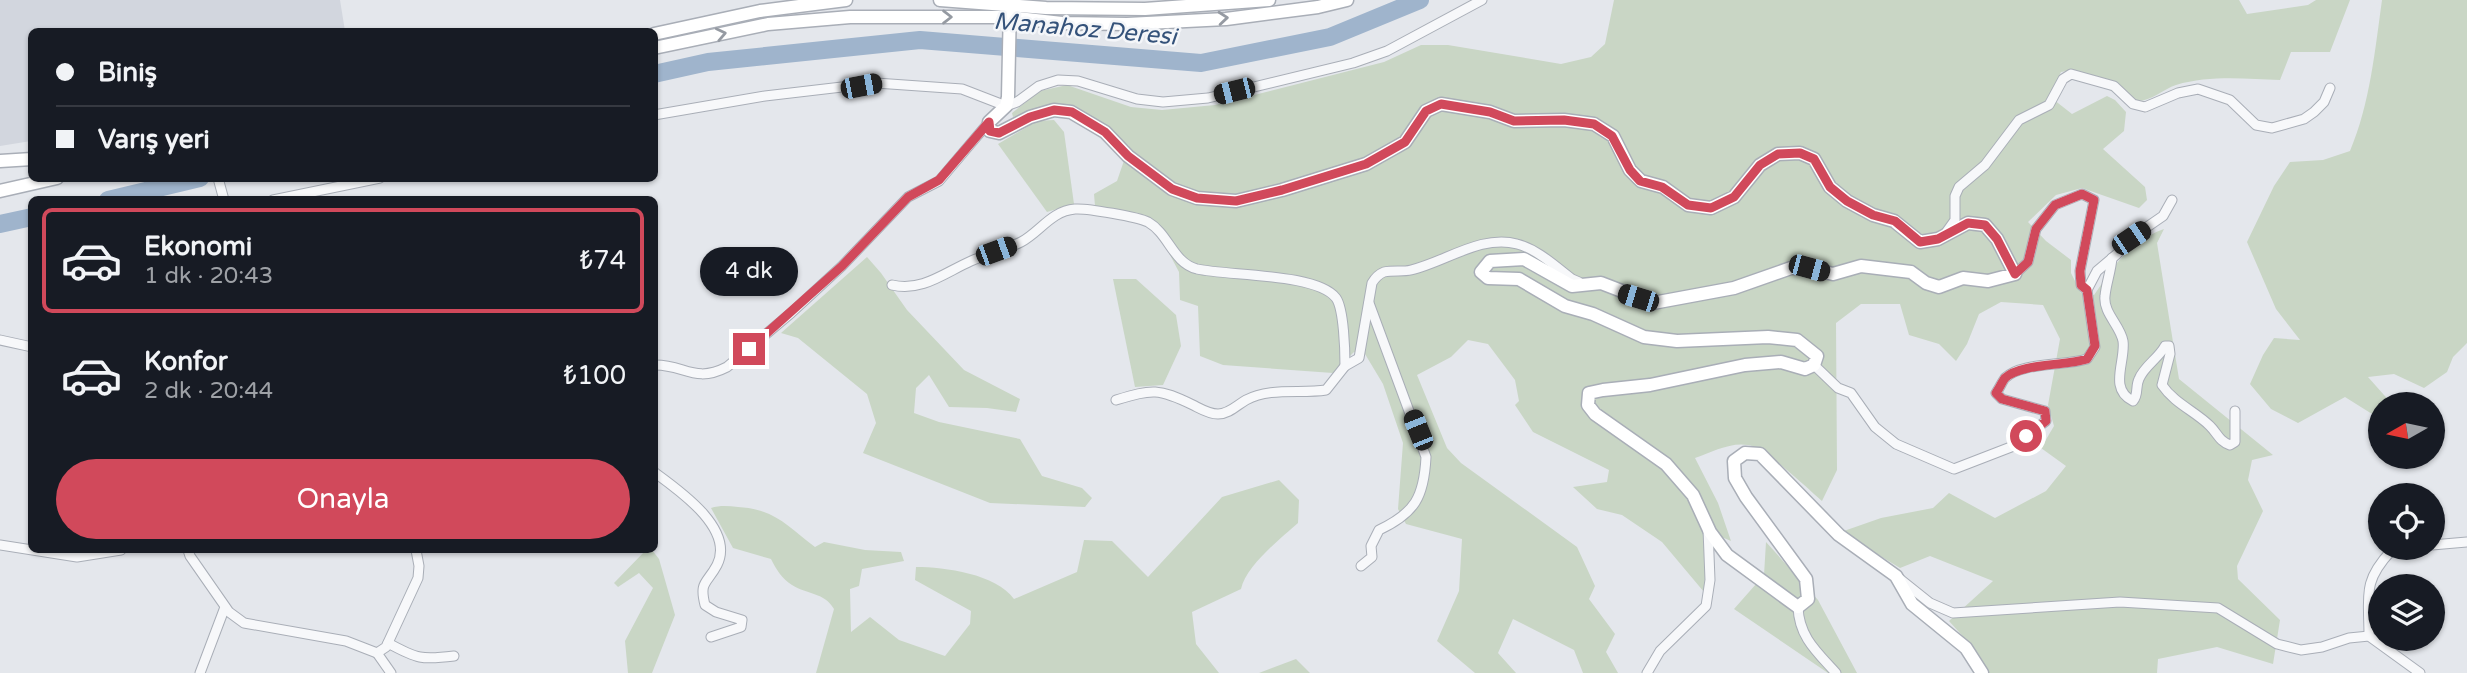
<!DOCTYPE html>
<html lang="tr">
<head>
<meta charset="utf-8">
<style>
	:root { --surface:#171b24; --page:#242831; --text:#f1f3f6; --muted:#9ea1a6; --line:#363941; --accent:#d1495b }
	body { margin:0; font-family:"Varela Round",sans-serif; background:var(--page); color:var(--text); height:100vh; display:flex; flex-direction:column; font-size:26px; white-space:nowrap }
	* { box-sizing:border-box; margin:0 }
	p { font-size:23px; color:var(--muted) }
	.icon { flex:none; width:38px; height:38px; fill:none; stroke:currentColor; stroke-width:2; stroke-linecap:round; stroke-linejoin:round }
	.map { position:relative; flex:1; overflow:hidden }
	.drawer { position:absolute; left:28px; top:196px; width:630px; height:357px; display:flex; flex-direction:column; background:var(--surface); border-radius:10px; box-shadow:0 2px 5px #0004 }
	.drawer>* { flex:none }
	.guide { position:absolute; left:28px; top:28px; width:630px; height:154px; border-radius:10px; box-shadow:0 2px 5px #0004; display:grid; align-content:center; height:154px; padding:0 28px; background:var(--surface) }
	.needle { width:46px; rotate:261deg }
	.buttons { position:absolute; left:2368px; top:392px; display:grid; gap:14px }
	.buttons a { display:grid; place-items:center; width:77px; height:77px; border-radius:50%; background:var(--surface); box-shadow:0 2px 5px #0004; font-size:35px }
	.end { position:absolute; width:32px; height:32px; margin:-16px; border:9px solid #d1495b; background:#fff; box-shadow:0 0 0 4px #fff }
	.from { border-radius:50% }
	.bubble { position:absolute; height:49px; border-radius:24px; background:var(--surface); box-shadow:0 2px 5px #0004; font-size:23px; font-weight:600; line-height:49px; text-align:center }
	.car { position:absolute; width:21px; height:42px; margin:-21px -10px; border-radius:9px; box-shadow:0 0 5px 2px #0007; background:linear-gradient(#222 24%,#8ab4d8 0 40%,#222 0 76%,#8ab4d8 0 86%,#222 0) }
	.guide b { display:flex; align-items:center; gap:24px; height:66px; font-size:26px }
	.guide b+b { border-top:2px solid var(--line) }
	.guide i { width:18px; height:18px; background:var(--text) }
	ul { padding:12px 0 0; list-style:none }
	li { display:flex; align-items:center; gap:21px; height:105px; margin:0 14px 10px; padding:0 14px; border:4px solid transparent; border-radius:10px }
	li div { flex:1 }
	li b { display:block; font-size:26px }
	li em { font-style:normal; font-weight:600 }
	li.active { border-color:var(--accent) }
	li>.icon { width:63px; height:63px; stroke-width:1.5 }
	.action { display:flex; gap:14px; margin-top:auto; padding:14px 28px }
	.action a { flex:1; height:80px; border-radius:42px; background:var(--accent); color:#fff; font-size:28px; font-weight:600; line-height:80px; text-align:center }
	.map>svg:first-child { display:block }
	.built { fill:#d2d6de }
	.green { fill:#c9d6c5 }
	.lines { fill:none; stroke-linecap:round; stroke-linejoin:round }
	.river { stroke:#9fb4cc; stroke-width:18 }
	.street-casing { stroke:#a9aeb7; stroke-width:11 }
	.secondary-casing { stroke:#a9aeb7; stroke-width:15 }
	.street { stroke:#f7f8fa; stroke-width:9 }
	.secondary { stroke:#fff; stroke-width:12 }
	.oneway { stroke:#959aa2 }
	.route { stroke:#d1495b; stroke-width:9 }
	.labels { text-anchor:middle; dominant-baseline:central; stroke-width:5; stroke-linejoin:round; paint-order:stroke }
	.water-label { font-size:24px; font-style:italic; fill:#34527a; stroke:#f4f6f9 }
</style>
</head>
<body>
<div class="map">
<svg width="2467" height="673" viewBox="0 0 2467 673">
	<rect width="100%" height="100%" fill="#e4e7ec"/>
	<polygon class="built" points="0,0 340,0 345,31 32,32 31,141 0,146"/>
	<g class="green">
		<path d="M 1614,0 L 2239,0 L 2247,14 L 2308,5 L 2316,0 L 2350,0 L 2330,52 L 2291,52 L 2280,80 C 2246,79 2210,75 2176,85 C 2163,89 2151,102 2136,101 C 2123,99 2087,77 2072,70 L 2061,72 L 2049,96 L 2072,114 L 2107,96 L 2115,100 L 2126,112 L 2124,131 L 2103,149 L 2145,187 L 2147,200 L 2139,208 L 2082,188 L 2056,195 L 2028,222 L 2046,241 L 2071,260 L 2071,273 L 2081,293 L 2094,295 C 2115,265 2128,242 2164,229 L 2157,243 L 2179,379 L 2273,455 L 2252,460 L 2248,480 L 2263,511 L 2237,566 L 2238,579 L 2280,620 L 2273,664 L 2217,647 L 2158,659 L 2157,673 L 1989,673 L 1977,652 L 1949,621 L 1993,581 L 1930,556 L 1900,568 L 1841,532 L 1881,518 L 1933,508 L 1949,493 L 1995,518 L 2046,491 L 2066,466 L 2041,448 L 2054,426 L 2048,405 L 2060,339 L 2043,305 L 2001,302 L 1979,314 L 1967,344 L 1956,361 L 1939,344 L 1909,335 L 1900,304 L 1861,304 L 1836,323 L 1837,470 L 1822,501 C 1808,489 1763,446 1748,445 C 1730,442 1712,452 1695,458 L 1718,503 L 1731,541 L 1703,529 L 1706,568 L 1704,592 L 1662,542 L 1622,515 L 1597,509 L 1573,487 L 1607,482 L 1609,470 L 1533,432 L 1515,405 L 1519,401 L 1515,380 L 1488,344 L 1468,340 L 1451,357 L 1417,375 L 1447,448 L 1461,463 L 1577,547 L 1595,586 L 1589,599 L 1615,634 L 1606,652 L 1618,673 L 1583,673 L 1574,650 L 1513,619 L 1498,653 L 1516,673 L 1475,673 L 1437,641 L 1459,591 L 1462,539 L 1406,524 L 1398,509 L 1403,443 L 1383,384 L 1365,354 L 1354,352 L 1333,373 L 1223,365 L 1200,356 L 1198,306 L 1180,300 L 1179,272 L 1152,221 L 1095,206 L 1094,194 L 1117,181 L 1129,146 L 1081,111 L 1057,104 L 1013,117 L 1012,113 L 1040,91 L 1067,85 L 1131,107 L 1162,110 L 1215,105 L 1384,62 L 1421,45 L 1448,45 L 1561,64 L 1591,57 L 1605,44 Z"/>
		<path d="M 2382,0 L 2467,0 L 2467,343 L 2453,357 L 2447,372 L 2424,388 L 2394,374 L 2368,377 L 2392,404 L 2380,404 L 2380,419 L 2345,397 L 2298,423 L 2271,409 L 2250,384 L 2263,355 L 2274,338 L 2300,340 L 2276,309 L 2247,242 L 2274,186 L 2290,162 L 2323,160 L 2350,151 C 2370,104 2375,50 2382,0 Z"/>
		<polygon points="1054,120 1064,132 1074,204 1047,212 998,144 1037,121"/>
		<polygon points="867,257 881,273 907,310 964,370 1020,399 1016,412 987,408 949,407 929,375 916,388 914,413 939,422 1020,439 1042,476 1082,488 1092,498 1085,507 990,503 863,453 876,423 867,394 798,338 781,333"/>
		<polygon points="1113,279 1136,279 1176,315 1181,346 1163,385 1135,387"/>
		<path d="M 1279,480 L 1299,500 L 1298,523 C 1281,538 1246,566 1241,589 L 1192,612 L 1196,644 L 1219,673 L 816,673 L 834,609 C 824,592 808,595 792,585 C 782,579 776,569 771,559 L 733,548 L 711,508 C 720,505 729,506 738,507 C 775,509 787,526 815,547 L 824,542 L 865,550 L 901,552 L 904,561 L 862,569 L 859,586 L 850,589 L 851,632 L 870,617 L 899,640 L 945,656 L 970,624 L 971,611 L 915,580 L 916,567 C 945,567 996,574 1014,599 L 1077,572 L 1084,540 L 1112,541 L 1148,577 L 1222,497 Z"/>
		<polygon points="1766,542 1818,600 1857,673 1828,673 1734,609 1764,575"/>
		<polygon points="646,550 652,550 659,559 675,615 652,673 628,673 625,641 653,588 639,573 618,587 614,583"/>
		<polygon points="1296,659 1310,673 1259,673"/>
	</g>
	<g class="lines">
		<g class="river">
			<polyline points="654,74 708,62 920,40 1201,63 1330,37 1420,0"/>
			<polyline points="108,200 200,178"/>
			<polyline points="0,224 32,217"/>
		</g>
		<g class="street-casing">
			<g id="street">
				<polyline points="654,115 765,96 876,83 962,89 1006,106 1017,102 1039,86 1058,80 1078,81 1137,99 1163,102 1208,98 1353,63 1387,51 1482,0"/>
				<polyline points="218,178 224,200"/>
				<polyline points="273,200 380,178"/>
				<polyline points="1945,234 1955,220 1955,196 1959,187 1985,165 2019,120 2049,105 2063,79 2071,74 2114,86 2133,104 2145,107 2178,93 2198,89 2230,100 2256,125 2272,128 2304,119 2314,112 2324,102 2330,88"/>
				<path d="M 2112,258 C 2111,271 2106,284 2105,296 C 2103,313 2120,325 2123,341 C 2126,361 2108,389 2133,401 C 2139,394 2135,387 2139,379 C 2144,366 2159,358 2165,346 L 2169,346 L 2170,354 L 2162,385 C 2175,404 2195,411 2210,426 C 2218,434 2219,441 2230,445 L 2235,442 L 2235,411"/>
				<polyline points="2015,274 2028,262 2036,229 2055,205 2082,194 2094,200 2080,271 2081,285 2087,290 2097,271 2117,254 2131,238 2163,216 2172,200"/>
				<path d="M 892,285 C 922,292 944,273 971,261 C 987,254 1005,250 1021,242 C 1040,232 1051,211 1075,209 C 1087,208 1138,217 1148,222 C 1169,234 1173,263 1197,269 C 1228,276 1317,273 1336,298 C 1344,309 1345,352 1345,366"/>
				<polyline points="0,340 32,347"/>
				<path d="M 654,365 C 684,364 694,384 727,367 L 791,313 L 842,266 L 908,197 L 939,181 L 989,122"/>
				<path d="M 1814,365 L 1838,388 L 1851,393 L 1875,427 L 1896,444 L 1954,469 L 2011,447 L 2046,421 L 2045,411 L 2002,399 L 1996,393 C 1999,389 2002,382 2005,378 C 2021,362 2065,366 2087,359 L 2095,347 L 2087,290"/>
				<path d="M 1116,400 C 1153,389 1158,388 1193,405 C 1201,409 1209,414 1218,414 C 1229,414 1237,405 1246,400 C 1270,387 1301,394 1326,390 L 1345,366 L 1359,358 L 1372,283 C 1375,278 1379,274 1384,272 C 1393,270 1403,272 1411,270 C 1445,262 1482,234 1517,244 C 1537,249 1555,266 1572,279 L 1579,282"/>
				<path d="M 654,472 C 680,491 735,529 717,565 C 707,584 699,581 705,605 L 716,612 L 742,620 L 741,627 L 711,637"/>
				<polyline points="0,545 77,557 121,550"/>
				<polyline points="2432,545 2467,542"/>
				<polyline points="188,550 190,556 229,612 244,623 346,641 377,653 386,647 418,578 419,566 416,550"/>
				<path d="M 1361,566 L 1372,557 L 1371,546 L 1379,530 C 1415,513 1424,497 1426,457 L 1369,303"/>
				<polyline points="1900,579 1930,603 1953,613 2120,602 2218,608 2277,644 2301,650 2322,647 2349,638 2369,636 2420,673"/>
				<path d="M 1798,607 C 1799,637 1817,652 1836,673"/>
				<path d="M 2369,636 C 2369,596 2362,582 2391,551 L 2413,548"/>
				<path d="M 388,643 C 417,659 422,660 454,656"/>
				<polyline points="377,653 391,673"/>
				<polyline points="200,673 225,607"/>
				<polyline points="1647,673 1660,651 1706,606 1710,580 1708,529"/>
			</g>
		</g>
		<g class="secondary-casing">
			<g id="secondary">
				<polyline points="940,0 1046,8 1145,9 1269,0"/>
				<polyline points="1010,5 1008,97 1006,106 989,122 990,131 999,133 1030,117 1054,110 1071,112 1105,132 1128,156 1172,189 1197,198 1236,201 1282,190 1366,164 1405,142 1426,111 1441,104 1490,112 1514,121 1564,120 1594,124 1613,136 1630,170 1641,181 1663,187 1688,205 1711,208 1734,197 1760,165 1778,154 1800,153 1814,159 1830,187 1847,201 1873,215 1894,221 1920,242 1938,239 1968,223 1985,225 1997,239 2015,274 1988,281 1963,278 1939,287 1926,283 1911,272 1861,266 1833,274 1809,268 1791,268 1734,288 1653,303 1601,283 1572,286 1524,259 1490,261 1481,272 1488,278 1519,279 1565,306 1593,314 1644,337 1677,341 1768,337 1797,340 1817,356 1814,365 1805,369 1781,362 1745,365 1650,385 1603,390 1589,393 1588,405 1595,414 1666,464 1693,495 1710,532 1727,555 1798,607 1808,599 1806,579 1746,497 1735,478 1734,461 1745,453 1760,454 1839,535 1896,576 1912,604 1966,648 1982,673"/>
				<polyline points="654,34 760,11 846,0"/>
				<polyline points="654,48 768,24 850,17 1008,17 1062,23 1127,24 1226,19 1318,7 1347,0"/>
				<polyline points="0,161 32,159"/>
				<polyline points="0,191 57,178"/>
			</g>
		</g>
		<use href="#street" class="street"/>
		<use href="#secondary" class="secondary"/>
	</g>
	<defs><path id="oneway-chevron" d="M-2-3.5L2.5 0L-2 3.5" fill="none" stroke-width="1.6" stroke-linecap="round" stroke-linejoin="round" transform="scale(1.75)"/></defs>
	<g class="oneway">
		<use href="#oneway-chevron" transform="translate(947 17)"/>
		<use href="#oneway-chevron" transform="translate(1223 18) rotate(-5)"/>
		<use href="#oneway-chevron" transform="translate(721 34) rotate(-12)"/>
	</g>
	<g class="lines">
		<path class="route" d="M 749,349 L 842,266 L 908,197 L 939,180 L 989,122 L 990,131 L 999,133 L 1030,117 L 1054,110 L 1072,112 L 1105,132 L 1128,156 L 1172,189 L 1197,198 L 1236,201 L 1282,190 L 1366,164 L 1405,142 L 1426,111 L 1441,104 L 1490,112 L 1514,121 L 1564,120 L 1594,124 L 1612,136 L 1630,170 L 1640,181 L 1662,187 L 1688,205 L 1711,208 L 1734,197 L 1760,165 L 1778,154 L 1800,153 L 1814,159 L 1830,187 L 1847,201 L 1873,215 L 1895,221 L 1920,242 L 1938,239 L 1968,223 L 1985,225 L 1997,239 L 2015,274 L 2028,262 L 2036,229 L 2055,205 L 2082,194 L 2094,200 L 2080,271 L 2081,285 L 2087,290 L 2095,346 L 2087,359 C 2066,366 2021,363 2005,378 C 2002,382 1999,389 1996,393 L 2002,399 L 2045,411 L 2046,421 L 2026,436"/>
	</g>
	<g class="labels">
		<g class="water-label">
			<text transform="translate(1085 29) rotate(5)">Manahoz Deresi</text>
		</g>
	</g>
</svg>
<div class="buttons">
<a><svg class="needle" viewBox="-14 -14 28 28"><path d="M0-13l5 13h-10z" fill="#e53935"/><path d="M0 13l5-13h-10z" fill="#9ea1a6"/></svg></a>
<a><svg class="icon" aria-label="locate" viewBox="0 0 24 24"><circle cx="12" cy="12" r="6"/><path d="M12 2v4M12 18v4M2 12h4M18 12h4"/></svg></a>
<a><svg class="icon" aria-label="layers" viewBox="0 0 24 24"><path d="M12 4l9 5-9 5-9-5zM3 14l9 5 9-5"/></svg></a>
</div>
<i class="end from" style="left:2026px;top:436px"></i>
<i class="end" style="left:749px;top:349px"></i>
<div class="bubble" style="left:700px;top:247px;width:98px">4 dk</div>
<i class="car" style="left:861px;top:86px;rotate:79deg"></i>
<i class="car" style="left:1234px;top:91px;rotate:256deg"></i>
<i class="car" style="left:2131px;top:238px;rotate:56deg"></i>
<i class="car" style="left:996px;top:251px;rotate:70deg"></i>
<i class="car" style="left:1809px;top:268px;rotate:105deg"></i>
<i class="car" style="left:1638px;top:298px;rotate:287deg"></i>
<i class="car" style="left:1418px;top:430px;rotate:338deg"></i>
<div class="guide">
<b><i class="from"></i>Biniş</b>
<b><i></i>Varış yeri</b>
</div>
<section class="drawer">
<ul>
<li class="active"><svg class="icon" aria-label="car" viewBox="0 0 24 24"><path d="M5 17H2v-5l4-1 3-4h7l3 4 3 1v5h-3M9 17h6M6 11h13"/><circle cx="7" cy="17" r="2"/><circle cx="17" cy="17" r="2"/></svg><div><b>Ekonomi</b><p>1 dk · 20:43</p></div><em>₺74</em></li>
<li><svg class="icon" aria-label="car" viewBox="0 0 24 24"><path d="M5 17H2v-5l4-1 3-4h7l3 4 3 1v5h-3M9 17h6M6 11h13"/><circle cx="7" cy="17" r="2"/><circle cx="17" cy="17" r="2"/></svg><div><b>Konfor</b><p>2 dk · 20:44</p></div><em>₺100</em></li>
</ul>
<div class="action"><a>Onayla</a></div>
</section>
</div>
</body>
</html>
